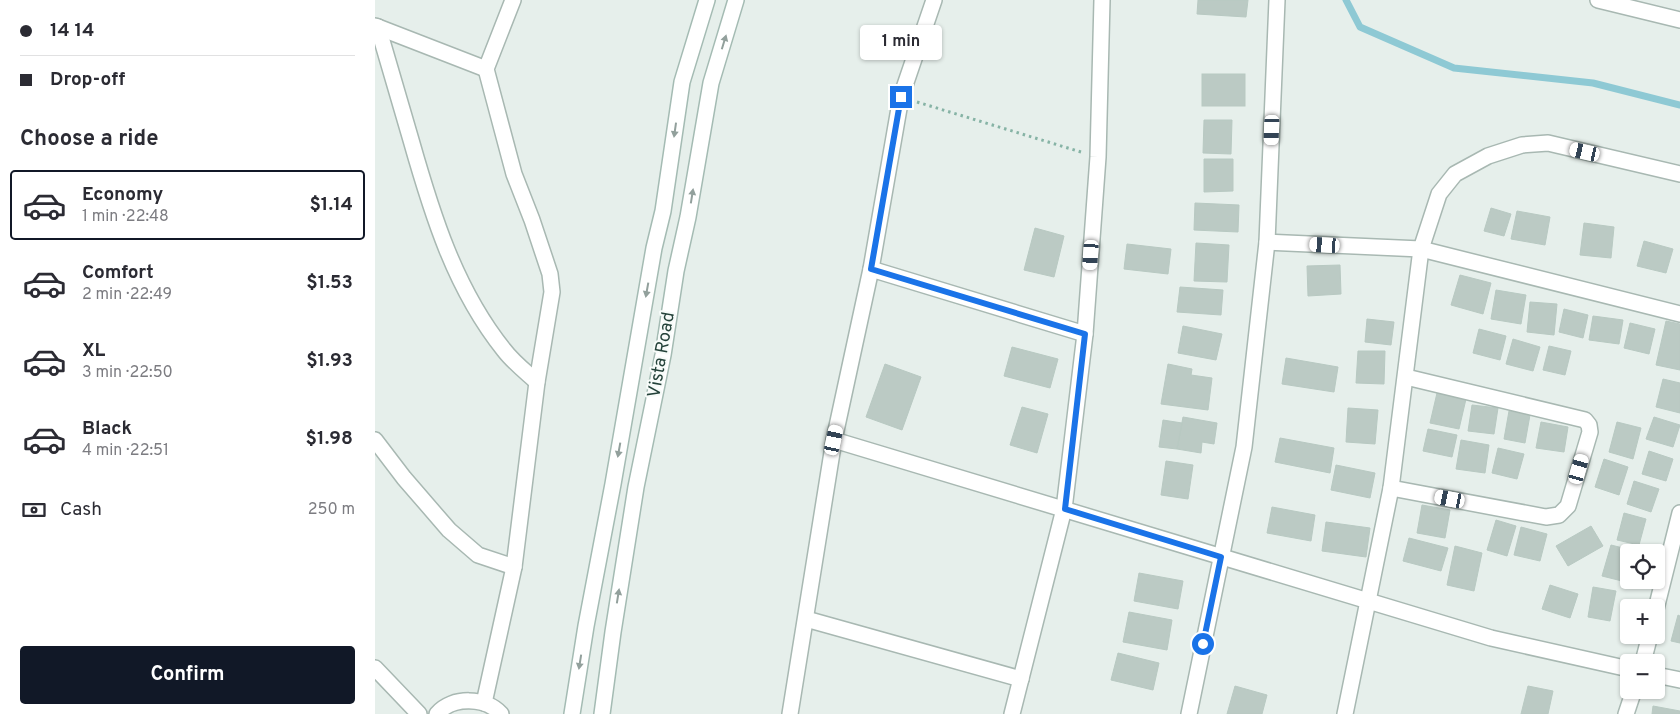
<!DOCTYPE html>
<html lang="en">
<head>
<meta charset="utf-8">
<style>
	:root { --surface:#fff; --page:#f2f2f3; --text:#2b2b33; --muted:#7c7c81; --line:#e1e1e2; --accent:#111827 }
	body { margin:0; font-family:Overpass,sans-serif; background:var(--page); color:var(--text); height:100vh; display:flex; flex-direction:column; font-size:19px; white-space:nowrap }
	* { box-sizing:border-box; margin:0 }
	p { font-size:16px; color:var(--muted) }
	.icon { flex:none; width:28px; height:28px; fill:none; stroke:currentColor; stroke-width:2; stroke-linecap:round; stroke-linejoin:round }
	.map { position:relative; flex:1; overflow:hidden }
	.sheet { display:flex; flex-direction:column; background:var(--surface); width:375px }
	.sheet>* { flex:none }
	.guide { display:grid; align-content:center; height:110px; padding:0 20px; background:var(--surface) }
	.buttons { position:absolute; left:1245px; top:544px; display:grid; gap:10px }
	.buttons a { display:grid; place-items:center; width:45px; height:45px; border-radius:5px; background:var(--surface); box-shadow:0 1px 4px #0004; font-size:25px }
	.end { position:absolute; width:22px; height:22px; margin:-11px; border:6px solid #1a73e8; background:#fff; box-shadow:0 0 0 2px #fff }
	.from { border-radius:50% }
	.bubble { position:absolute; height:35px; border-radius:5px; background:var(--surface); box-shadow:0 1px 4px #0004; font-size:16px; font-weight:700; line-height:35px; text-align:center }
	.car { position:absolute; width:15px; height:30px; margin:-15px -8px; border-radius:6px; box-shadow:0 0 4px 1px #0007; background:linear-gradient(#fff 24%,#345 0 40%,#fff 0 76%,#345 0 86%,#fff 0) }
	.guide b { display:flex; align-items:center; gap:18px; height:48px; font-size:19px }
	.guide b+b { border-top:1px solid var(--line) }
	.guide i { width:12px; height:12px; background:var(--text) }
	ul { padding:0; list-style:none }
	li { display:flex; align-items:center; gap:15px; height:70px; margin:0 10px 8px; padding:0 10px; border:2px solid transparent; border-radius:5px }
	li div { flex:1 }
	li b { display:block; font-size:19px }
	li em { font-style:normal; font-weight:700 }
	li.selected { border-color:var(--accent) }
	li>.icon { width:45px; height:45px; stroke-width:1.5 }
	h2 { padding:0 20px; font-size:22px; line-height:60px }
	.pay { display:flex; align-items:center; gap:12px; height:55px; padding:0 20px; font-size:19px }
	.pay p { margin-inline-start:auto }
	.button { display:flex; gap:10px; margin-top:auto; padding:10px 20px }
	.button a { flex:1; height:58px; border-radius:5px; background:var(--accent); color:#fff; font-size:20px; font-weight:700; line-height:58px; text-align:center }
	main { display:flex; flex:1; min-height:0 }
	.map>svg:first-child { display:block }
	.lines { fill:none; stroke-linecap:round; stroke-linejoin:round }
	.stream { stroke:#8ec9d4; stroke-width:7 }
	.building { fill:#bbcac4; stroke:#b8c9c2 }
	.street-casing { stroke:#a8b8b2; stroke-width:18 }
	.secondary-casing { stroke:#a4bbb3; stroke-width:18 }
	.path { stroke:#86b3a5; stroke-width:3; stroke-dasharray:2.5 4; stroke-linecap:butt }
	.street { stroke:#fff; stroke-width:15 }
	.secondary { stroke:#fff; stroke-width:15 }
	.oneway { fill:#92a09c }
	.route { stroke:#1a73e8; stroke-width:6 }
	.labels { text-anchor:middle; dominant-baseline:central; stroke-width:4; stroke-linejoin:round; paint-order:stroke }
	.street-label { font-size:18px; fill:#24423a; stroke:#f7fbf9 }
</style>
</head>
<body>
<main>
<section class="sheet">
<div class="guide">
<b><i class="from"></i>14 14</b>
<b><i></i>Drop-off</b>
</div>
<h2>Choose a ride</h2>
<ul>
<li class="selected"><svg class="icon" aria-label="car" viewBox="0 0 24 24"><path d="M5 17H2v-5l4-1 3-4h7l3 4 3 1v5h-3M9 17h6M6 11h13"/><circle cx="7" cy="17" r="2"/><circle cx="17" cy="17" r="2"/></svg><div><b>Economy</b><p>1 min · 22:48</p></div><em>$1.14</em></li>
<li><svg class="icon" aria-label="car" viewBox="0 0 24 24"><path d="M5 17H2v-5l4-1 3-4h7l3 4 3 1v5h-3M9 17h6M6 11h13"/><circle cx="7" cy="17" r="2"/><circle cx="17" cy="17" r="2"/></svg><div><b>Comfort</b><p>2 min · 22:49</p></div><em>$1.53</em></li>
<li><svg class="icon" aria-label="car" viewBox="0 0 24 24"><path d="M5 17H2v-5l4-1 3-4h7l3 4 3 1v5h-3M9 17h6M6 11h13"/><circle cx="7" cy="17" r="2"/><circle cx="17" cy="17" r="2"/></svg><div><b>XL</b><p>3 min · 22:50</p></div><em>$1.93</em></li>
<li><svg class="icon" aria-label="car" viewBox="0 0 24 24"><path d="M5 17H2v-5l4-1 3-4h7l3 4 3 1v5h-3M9 17h6M6 11h13"/><circle cx="7" cy="17" r="2"/><circle cx="17" cy="17" r="2"/></svg><div><b>Black</b><p>4 min · 22:51</p></div><em>$1.98</em></li>
</ul>
<div class="pay"><svg class="icon" aria-label="cash" viewBox="0 0 24 24"><path d="M3 7h18v10H3z"/><circle cx="12" cy="12" r="2"/></svg>Cash<p>250 m</p></div>
<div class="button"><a>Confirm</a></div>
</section>
<div class="map">
<svg width="1305" height="714" viewBox="0 0 1305 714">
	<rect width="100%" height="100%" fill="#e6efeb"/>
	<g class="lines">
		<polyline class="stream" points="971,0 985,27 1079,68 1218,83 1305,105"/>
	</g>
	<g class="building">
		<polygon points="823,0 873,0 871,17 822,14"/>
		<rect x="827" y="74" width="43" height="32"/>
		<polygon points="829,120 857,120 856,154 828,153"/>
		<polygon points="829,159 858,159 858,191 829,192"/>
		<polygon points="820,203 864,205 863,232 819,230"/>
		<polygon points="1116,208 1136,214 1129,236 1109,231"/>
		<polygon points="1142,211 1175,217 1170,245 1136,239"/>
		<polygon points="1209,223 1239,227 1236,258 1205,255"/>
		<polygon points="660,228 689,236 679,277 649,270"/>
		<polygon points="1269,241 1298,249 1291,273 1262,266"/>
		<polygon points="821,243 854,245 852,282 819,281"/>
		<polygon points="752,244 796,249 793,274 749,269"/>
		<polygon points="965,265 966,294 933,296 932,266"/>
		<polygon points="1085,275 1116,283 1108,314 1076,305"/>
		<polygon points="805,287 848,290 846,315 802,312"/>
		<polygon points="1121,290 1151,295 1146,324 1116,319"/>
		<polygon points="1155,302 1182,304 1179,335 1152,332"/>
		<polygon points="1189,309 1213,315 1208,338 1184,332"/>
		<polygon points="1218,316 1248,320 1244,344 1214,340"/>
		<polygon points="992,319 1019,322 1016,345 990,342"/>
		<polygon points="1291,321 1305,324 1305,370 1281,365"/>
		<polygon points="1255,323 1280,329 1274,354 1249,348"/>
		<polygon points="808,326 847,334 841,360 803,353"/>
		<polygon points="1104,329 1131,336 1125,360 1098,353"/>
		<polygon points="1138,339 1165,347 1158,371 1131,364"/>
		<polygon points="1174,346 1196,351 1190,375 1168,370"/>
		<polygon points="637,347 683,359 675,388 629,376"/>
		<polygon points="983,351 1010,351 1009,384 981,383"/>
		<polygon points="911,358 963,367 959,392 907,384"/>
		<polygon points="510,364 546,377 527,430 491,417"/>
		<polygon points="793,364 817,369 816,375 837,378 833,410 786,404"/>
		<polygon points="1288,379 1305,383 1305,413 1281,407"/>
		<polygon points="1062,393 1091,399 1084,429 1055,423"/>
		<polygon points="1097,405 1123,408 1119,434 1093,431"/>
		<polygon points="647,407 673,414 662,453 635,445"/>
		<polygon points="973,408 1003,410 1000,444 971,442"/>
		<polygon points="1134,411 1155,415 1150,443 1129,439"/>
		<polygon points="808,417 842,423 839,444 827,442 826,453 802,449"/>
		<polygon points="1279,417 1305,425 1298,447 1271,439"/>
		<polygon points="788,420 807,423 802,449 784,447"/>
		<polygon points="1166,422 1193,427 1189,452 1161,448"/>
		<polygon points="1242,422 1266,428 1258,459 1234,452"/>
		<polygon points="1053,429 1082,435 1077,457 1048,451"/>
		<polygon points="905,438 959,448 955,473 900,462"/>
		<polygon points="1086,440 1114,445 1110,473 1081,469"/>
		<polygon points="1123,448 1149,454 1142,479 1117,473"/>
		<polygon points="1274,451 1298,459 1291,481 1267,474"/>
		<polygon points="1229,459 1253,467 1244,495 1220,487"/>
		<polygon points="791,461 818,465 813,499 786,495"/>
		<polygon points="961,465 1000,473 995,498 956,490"/>
		<polygon points="1259,481 1284,489 1276,512 1252,504"/>
		<polygon points="1047,505 1075,510 1070,538 1042,533"/>
		<polygon points="897,507 940,515 936,541 892,533"/>
		<polygon points="1249,513 1271,519 1264,545 1242,540"/>
		<polygon points="1121,520 1141,526 1132,556 1112,550"/>
		<polygon points="951,522 995,528 991,557 947,551"/>
		<polygon points="1216,526 1228,546 1193,566 1181,546"/>
		<polygon points="1146,527 1172,534 1165,561 1139,555"/>
		<polygon points="1034,538 1073,548 1066,571 1028,561"/>
		<polygon points="1236,545 1264,552 1254,552 1254,580 1260,580 1259,584 1227,576"/>
		<polygon points="1080,546 1107,553 1099,591 1072,585"/>
		<polygon points="764,573 808,581 803,609 759,601"/>
		<polygon points="1175,585 1203,594 1195,618 1167,609"/>
		<polygon points="1218,587 1241,591 1235,621 1213,617"/>
		<polygon points="754,612 797,620 792,650 748,642"/>
		<polygon points="1303,615 1305,616 1305,643 1296,641"/>
		<polygon points="743,653 784,663 778,690 736,680"/>
		<polygon points="860,686 892,695 887,714 852,714"/>
		<polygon points="1153,686 1178,691 1173,714 1146,714"/>
		<polygon points="1278,706 1305,711 1305,714 1277,714"/>
	</g>
	<g class="lines">
		<g class="street-casing">
			<g id="street">
				<polyline points="1223,0 1305,20"/>
				<polyline points="0,26 111,69"/>
				<path d="M 3,27 C 14,65 25,102 36,140 C 57,214 80,289 129,350 C 138,362 151,372 162,382"/>
				<polyline points="892,242 1046,249 1305,314"/>
				<polyline points="496,269 710,334"/>
				<polyline points="0,440 29,478 74,530 103,555 139,567"/>
				<polyline points="459,440 1116,638 1254,669"/>
				<polyline points="1016,488 1171,517 1184,515 1193,506 1215,432 1214,425 1210,420 1031,377"/>
				<polyline points="1281,609 1305,513"/>
				<polyline points="431,619 646,679"/>
				<polyline points="1268,662 1275,635"/>
				<polyline points="0,668 44,714"/>
				<polyline points="1281,675 1305,680"/>
				<polyline points="109,703 139,567 162,382 177,292 175,274 157,220 139,174 111,69 138,0"/>
				<path d="M 62,714 C 77,696 111,697 126,714"/>
				<polyline points="415,714 459,440 496,269 526,97 559,0"/>
				<polyline points="637,714 689,509 710,334 723,157 727,0"/>
				<polyline points="814,714 869,447 892,242 902,0"/>
				<polyline points="970,714 1016,488 1046,249 1064,194 1080,174 1113,156 1147,145 1173,143 1305,174"/>
				<polyline points="1251,714 1259,690"/>
			</g>
		</g>
		<g class="secondary-casing">
			<g id="secondary">
				<polyline points="197,714 211,626 238,484 279,248 288,211 307,82 332,0"/>
				<polyline points="227,714 238,632 261,487 288,355 301,271 313,217 336,83 361,0"/>
			</g>
		</g>
		<polyline class="path" points="542,102 706,152"/>
		<use href="#street" class="street"/>
		<use href="#secondary" class="secondary"/>
	</g>
	<defs><path id="oneway-solid" d="M-6-.8H1V-3.2L6.5 0L1 3.2V.8H-6Z" transform="scale(1.25)"/></defs>
	<g class="oneway">
		<use href="#oneway-solid" transform="translate(349 42) rotate(-73)"/>
		<use href="#oneway-solid" transform="translate(300 130) rotate(98)"/>
		<use href="#oneway-solid" transform="translate(317 196) rotate(-81)"/>
		<use href="#oneway-solid" transform="translate(272 290) rotate(100)"/>
		<use href="#oneway-solid" transform="translate(244 450) rotate(100)"/>
		<use href="#oneway-solid" transform="translate(243 596) rotate(-81)"/>
		<use href="#oneway-solid" transform="translate(205 662) rotate(99)"/>
	</g>
	<g class="lines">
		<polyline class="route" points="526,97 496,269 710,334 690,509 846,557 828,644"/>
	</g>
	<g class="labels">
		<g class="street-label">
			<text transform="translate(287 355) rotate(-80)">Vista Road</text>
		</g>
	</g>
</svg>
<div class="buttons">
<a><svg class="icon" aria-label="locate" viewBox="0 0 24 24"><circle cx="12" cy="12" r="6"/><path d="M12 2v4M12 18v4M2 12h4M18 12h4"/></svg></a>
<a>+</a>
<a>−</a>
</div>
<i class="end from" style="left:828px;top:644px"></i>
<i class="end" style="left:526px;top:97px"></i>
<div class="bubble" style="left:485px;top:25px;width:82px">1 min</div>
<i class="car" style="left:897px;top:130px;rotate:182deg"></i>
<i class="car" style="left:1210px;top:152px;rotate:283deg"></i>
<i class="car" style="left:950px;top:245px;rotate:273deg"></i>
<i class="car" style="left:716px;top:255px;rotate:184deg"></i>
<i class="car" style="left:459px;top:440px;rotate:12deg"></i>
<i class="car" style="left:1204px;top:469px;rotate:16deg"></i>
<i class="car" style="left:1075px;top:499px;rotate:281deg"></i>
</div>
</main>
</body>
</html>
